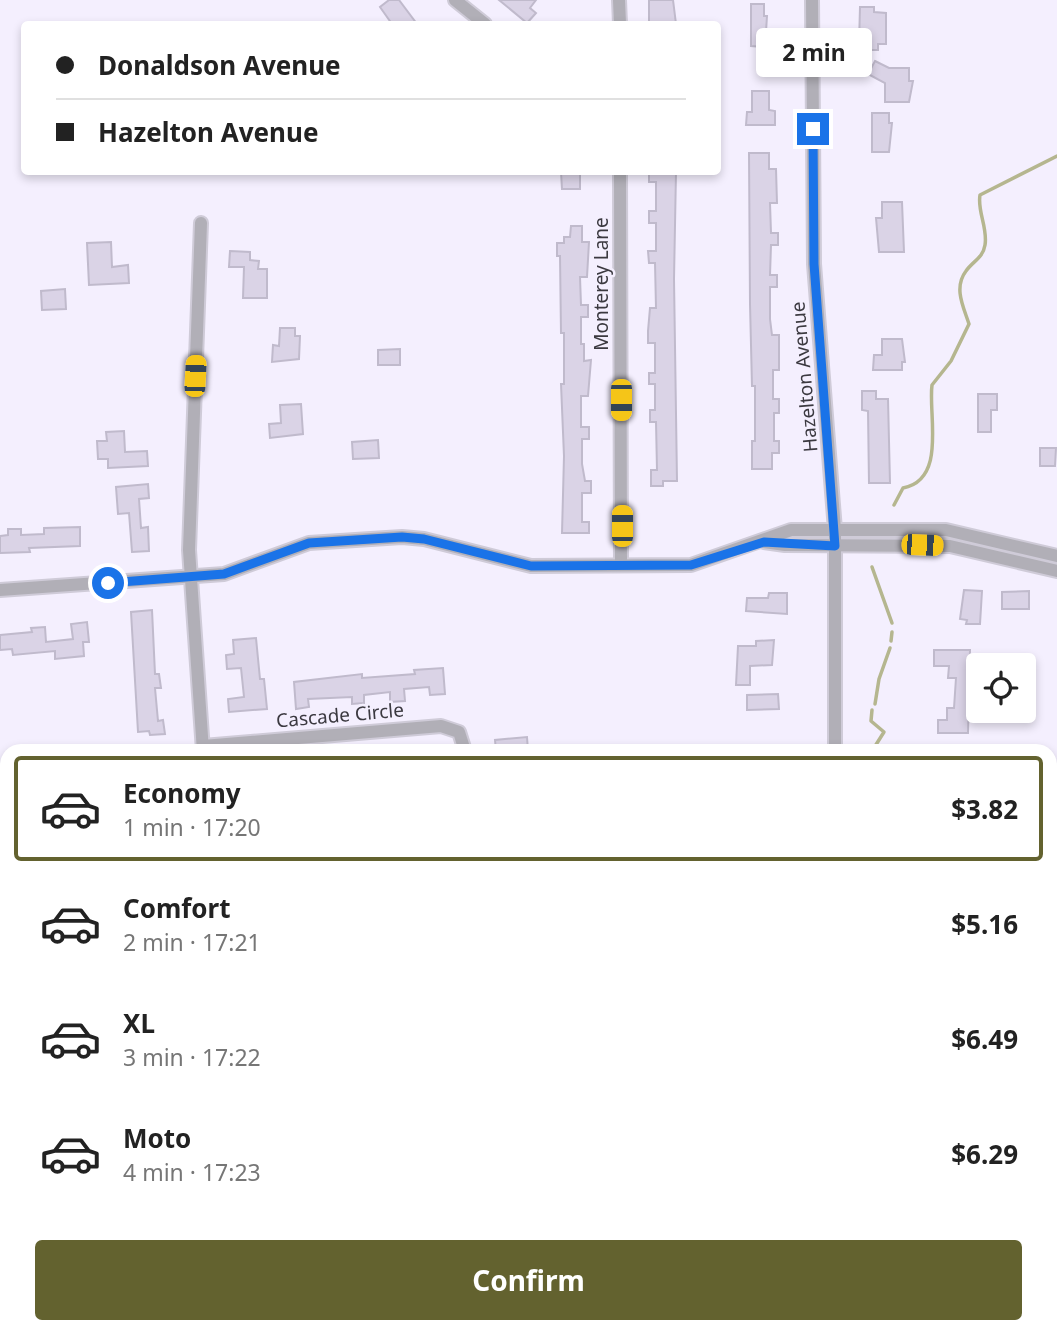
<!DOCTYPE html>
<html lang="en">
<head>
<meta charset="utf-8">
<style>
	:root { --surface:#fff; --page:#f2f2f2; --text:#222; --muted:#767676; --line:#e0e0e0; --accent:#63622f }
	body { margin:0; font-family:"Noto Sans",sans-serif; background:var(--page); color:var(--text); height:100vh; display:flex; flex-direction:column; font-size:26px; white-space:nowrap }
	* { box-sizing:border-box; margin:0 }
	p { font-size:23px; color:var(--muted) }
	.icon { flex:none; width:38px; height:38px; fill:none; stroke:currentColor; stroke-width:2; stroke-linecap:round; stroke-linejoin:round }
	.map { position:relative; flex:1; overflow:hidden }
	.side { position:absolute; left:0px; top:744px; width:1057px; height:590px; display:flex; flex-direction:column; background:var(--surface); border-radius:21px 21px 0 0; box-shadow:0 4px 10px #0003 }
	.side>* { flex:none }
	.hud { position:absolute; left:21px; top:21px; width:700px; height:154px; border-radius:7px; box-shadow:0 4px 10px #0003; display:grid; align-content:center; height:154px; padding:0 35px; background:var(--surface) }
	.tools { position:absolute; left:966px; top:653px; display:grid; gap:14px }
	.tools a { display:grid; place-items:center; width:70px; height:70px; border-radius:7px; background:var(--surface); box-shadow:0 4px 10px #0003; font-size:35px }
	.end { position:absolute; width:32px; height:32px; margin:-16px; border:9px solid #1a73e8; background:#fff; box-shadow:0 0 0 4px #fff }
	.from { border-radius:50% }
	.bubble { position:absolute; height:49px; border-radius:7px; background:var(--surface); box-shadow:0 4px 10px #0003; font-size:23px; font-weight:700; line-height:49px; text-align:center }
	.car { position:absolute; width:21px; height:42px; margin:-21px -10px; border-radius:9px; box-shadow:0 0 5px 2px #0007; background:linear-gradient(#f5c518 24%,#345 0 40%,#f5c518 0 76%,#345 0 86%,#f5c518 0) }
	.hud b { display:flex; align-items:center; gap:24px; height:66px; font-size:26px }
	.hud b+b { border-top:2px solid var(--line) }
	.hud i { width:18px; height:18px; background:var(--text) }
	ul { padding:12px 0 0; list-style:none }
	li { display:flex; align-items:center; gap:21px; height:105px; margin:0 14px 10px; padding:0 21px; border:4px solid transparent; border-radius:7px }
	li div { flex:1 }
	li b { display:block; font-size:26px }
	li em { font-style:normal; font-weight:700 }
	li.selected { border-color:var(--accent) }
	li>.icon { width:63px; height:63px; stroke-width:1.5 }
	.cta { display:flex; gap:14px; margin-top:auto; padding:14px 35px }
	.cta a { flex:1; height:80px; border-radius:7px; background:var(--accent); color:#fff; font-size:28px; font-weight:700; line-height:80px; text-align:center }
	.map>svg:first-child { display:block }
	.lines { fill:none; stroke-linecap:round; stroke-linejoin:round }
	.stream { stroke:#b5b68f; stroke-width:3.5 }
	.building { fill:#dad3e6; stroke:#c0bacc; stroke-width:2 }
	.minor-casing { stroke:#cfcbd8; stroke-width:16 }
	.highway-casing { stroke:#cfcbd8; stroke-width:21 }
	.minor { stroke:#b1afb7; stroke-width:12 }
	.highway { stroke:#686373; stroke-width:18 }
	.route { stroke:#1a73e8; stroke-width:9 }
	.labels { text-anchor:middle; dominant-baseline:central; stroke-width:5; stroke-linejoin:round; paint-order:stroke }
	.street-label { font-size:19px; fill:#3b3940; stroke:#f4effe }
</style>
</head>
<body>
<div class="map">
<svg width="1057" height="1332" viewBox="0 0 1057 1332">
	<rect width="100%" height="100%" fill="#f4effe"/>
	<g class="lines">
		<g class="stream">
			<path d="M 894,505 L 903,488 C 947,480 928,415 932,385 L 951,361 L 969,324 C 964,308 953,288 966,271 C 973,261 983,258 985,245 C 988,228 977,211 980,195 L 1057,156"/>
			<polyline points="872,567 892,623"/>
			<polyline points="891,641 892,632"/>
			<polyline points="875,704 879,679 890,648"/>
			<polyline points="872,710 871,721 884,732 872,751"/>
			<polyline points="1050,1031 1057,1033"/>
		</g>
	</g>
	<g class="building">
		<polygon points="389,0 399,0 417,24 392,24 380,7"/>
		<polygon points="499,0 536,0 530,8 536,13 527,23"/>
		<polygon points="649,0 673,0 676,24 649,24"/>
		<polygon points="751,4 764,4 764,16 767,16 765,47 751,46"/>
		<polygon points="860,7 874,7 874,12 886,13 886,44 878,44 878,50 868,50 868,44 859,44"/>
		<polygon points="875,61 889,68 909,68 909,81 913,81 909,102 885,102 885,83 868,74"/>
		<polygon points="752,91 769,91 769,110 775,111 775,125 746,125 747,112 752,112"/>
		<polygon points="872,113 889,113 889,123 892,123 889,152 872,152"/>
		<polygon points="749,153 769,153 769,169 776,169 777,203 770,203 771,233 778,233 778,245 771,245 770,275 777,275 777,287 770,287 770,319 772,335 779,335 779,370 773,370 773,399 779,399 779,413 774,413 774,441 779,441 779,453 772,453 772,469 752,469 752,441 755,441 755,386 752,386 750,304"/>
		<polygon points="561,172 580,172 580,189 562,189"/>
		<polygon points="649,172 676,172 674,279 677,481 663,481 663,486 651,486 651,470 657,470 656,422 650,422 650,410 655,410 655,384 649,384 649,373 655,373 655,343 648,343 648,331 650,308 656,308 655,263 649,263 648,251 656,251 656,223 649,223 649,211 656,211 656,182 649,182"/>
		<polygon points="882,202 902,202 904,252 879,252 876,218 882,218"/>
		<polygon points="571,226 582,226 582,242 589,242 587,277 580,277 581,305 588,305 588,317 581,317 581,344 584,344 584,361 591,360 588,396 581,396 581,427 589,427 589,439 582,439 582,464 585,481 591,481 591,493 582,493 582,522 589,522 589,533 562,533 564,456 561,384 564,384 564,333 561,333 560,256 557,256 557,243 564,243 564,237 570,237"/>
		<polygon points="111,242 112,267 128,265 129,283 89,285 87,243"/>
		<polygon points="230,251 250,252 250,260 259,261 258,269 267,269 267,298 243,298 244,267 229,267"/>
		<polygon points="65,289 66,309 42,310 41,291"/>
		<polygon points="280,328 295,328 295,336 300,336 299,359 272,362 273,345 279,346"/>
		<polygon points="882,339 902,339 905,362 902,362 902,370 873,370 874,355 882,355"/>
		<polygon points="400,349 400,365 378,365 378,350"/>
		<polygon points="862,391 876,391 876,399 888,399 890,483 869,483 868,411 862,410"/>
		<polygon points="978,394 997,394 997,410 991,410 991,432 978,432"/>
		<polygon points="301,404 303,434 270,438 269,424 281,423 280,405"/>
		<polygon points="124,431 125,452 147,451 148,466 108,468 108,459 98,459 97,441 107,441 106,432"/>
		<polygon points="378,440 379,458 353,459 352,442"/>
		<polygon points="1040,448 1056,448 1055,466 1040,466"/>
		<polygon points="148,484 149,498 139,499 141,528 148,527 149,551 132,552 129,513 118,514 116,487"/>
		<polygon points="80,527 80,546 29,548 30,552 0,553 0,536 8,535 8,529 21,529 21,535 44,534 44,528"/>
		<polygon points="964,590 982,591 980,624 966,624 967,620 960,619"/>
		<polygon points="1029,591 1029,609 1002,609 1002,592"/>
		<polygon points="769,593 787,593 787,614 746,611 747,598 768,598"/>
		<polygon points="152,610 155,674 159,674 161,688 155,688 158,721 163,720 165,734 150,735 149,731 138,732 131,612"/>
		<polygon points="87,622 89,642 83,642 84,656 55,659 55,651 13,655 12,649 0,650 0,635 32,632 31,628 45,627 46,642 73,639 71,624"/>
		<polygon points="256,638 260,679 264,679 267,709 229,712 228,699 244,697 241,668 227,669 226,655 234,654 233,640"/>
		<polygon points="774,640 772,665 750,666 750,685 736,685 738,646 756,646 756,641"/>
		<polygon points="934,650 970,650 968,733 938,733 938,720 947,720 947,708 954,708 956,678 948,678 949,666 934,666"/>
		<polygon points="443,668 445,694 430,695 429,687 404,689 405,701 390,702 390,692 364,695 364,703 352,704 352,697 308,699 309,707 296,709 294,682 362,674 362,678 415,674 414,670"/>
		<polygon points="778,694 779,709 747,710 747,695"/>
		<polygon points="527,737 528,751 496,751 495,740"/>
	</g>
	<g class="lines">
		<g class="minor-casing">
			<g id="minor">
				<polyline points="455,0 485,24"/>
				<polyline points="619,0 620,24"/>
				<polyline points="812,0 814,264 835,530 835,751"/>
				<polyline points="620,172 621,565"/>
				<polyline points="201,223 189,550 203,751"/>
				<polyline points="764,542 785,545 950,546 1057,571"/>
				<polyline points="0,590 224,574 309,543 402,537 424,539 531,566 691,565 791,530 946,530 1057,556"/>
				<polyline points="203,746 441,726 459,732 465,751"/>
				<polyline points="249,1326 250,1332"/>
				<polyline points="834,1332 835,1326"/>
			</g>
		</g>
		<g class="highway-casing">
			<g id="highway">
				<polyline points="1050,1253 1057,1246"/>
				<polyline points="1050,1318 1057,1310"/>
				<polyline points="978,1332 982,1326"/>
			</g>
		</g>
		<use href="#minor" class="minor"/>
		<use href="#highway" class="highway"/>
	</g>
	<g class="lines">
		<polyline class="route" points="108,583 224,574 309,543 402,537 424,539 531,566 691,565 764,542 835,546 814,264 813,129"/>
	</g>
	<g class="labels">
		<g class="street-label">
			<text transform="translate(601 284) rotate(-90)">Monterey Lane</text>
			<text transform="translate(804 377) rotate(-95)">Hazelton Avenue</text>
			<text transform="translate(340 715) rotate(-5)">Cascade Circle</text>
		</g>
	</g>
</svg>
<div class="tools">
<a><svg class="icon" aria-label="locate" viewBox="0 0 24 24"><circle cx="12" cy="12" r="6"/><path d="M12 2v4M12 18v4M2 12h4M18 12h4"/></svg></a>
</div>
<i class="end from" style="left:108px;top:583px"></i>
<i class="end" style="left:813px;top:129px"></i>
<div class="bubble" style="left:756px;top:28px;width:116px">2 min</div>
<i class="car" style="left:195px;top:376px;rotate:3deg"></i>
<i class="car" style="left:621px;top:400px;rotate:180deg"></i>
<i class="car" style="left:622px;top:526px;rotate:0deg"></i>
<i class="car" style="left:922px;top:545px;rotate:92deg"></i>
<div class="hud">
<b><i class="from"></i>Donaldson Avenue</b>
<b><i></i>Hazelton Avenue</b>
</div>
<section class="side">
<ul>
<li class="selected"><svg class="icon" aria-label="car" viewBox="0 0 24 24"><path d="M5 17H2v-5l4-1 3-4h7l3 4 3 1v5h-3M9 17h6M6 11h13"/><circle cx="7" cy="17" r="2"/><circle cx="17" cy="17" r="2"/></svg><div><b>Economy</b><p>1 min · 17:20</p></div><em>$3.82</em></li>
<li><svg class="icon" aria-label="car" viewBox="0 0 24 24"><path d="M5 17H2v-5l4-1 3-4h7l3 4 3 1v5h-3M9 17h6M6 11h13"/><circle cx="7" cy="17" r="2"/><circle cx="17" cy="17" r="2"/></svg><div><b>Comfort</b><p>2 min · 17:21</p></div><em>$5.16</em></li>
<li><svg class="icon" aria-label="car" viewBox="0 0 24 24"><path d="M5 17H2v-5l4-1 3-4h7l3 4 3 1v5h-3M9 17h6M6 11h13"/><circle cx="7" cy="17" r="2"/><circle cx="17" cy="17" r="2"/></svg><div><b>XL</b><p>3 min · 17:22</p></div><em>$6.49</em></li>
<li><svg class="icon" aria-label="car" viewBox="0 0 24 24"><path d="M5 17H2v-5l4-1 3-4h7l3 4 3 1v5h-3M9 17h6M6 11h13"/><circle cx="7" cy="17" r="2"/><circle cx="17" cy="17" r="2"/></svg><div><b>Moto</b><p>4 min · 17:23</p></div><em>$6.29</em></li>
</ul>
<div class="cta"><a>Confirm</a></div>
</section>
</div>
</body>
</html>
